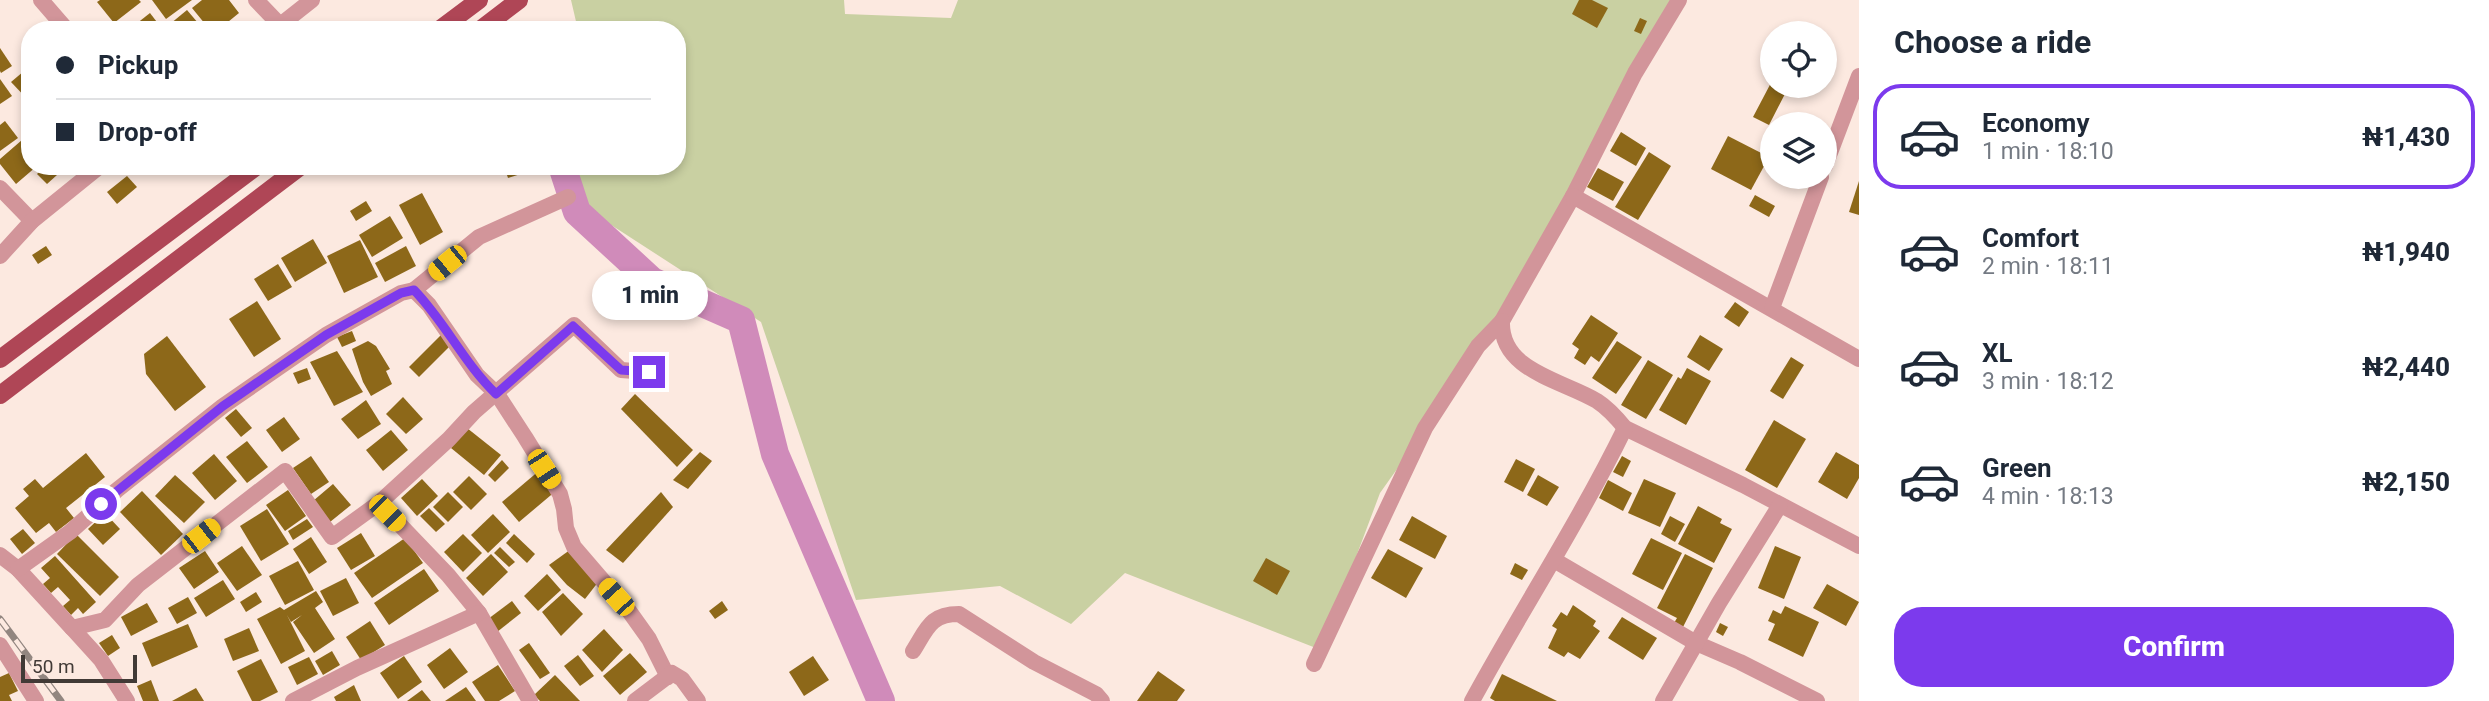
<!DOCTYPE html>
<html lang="en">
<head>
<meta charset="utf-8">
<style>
	:root { --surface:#fff; --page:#f6f6f7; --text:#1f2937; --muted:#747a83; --line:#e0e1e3; --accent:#7c3aed }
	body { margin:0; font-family:Roboto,sans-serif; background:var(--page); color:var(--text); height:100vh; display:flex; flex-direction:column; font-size:26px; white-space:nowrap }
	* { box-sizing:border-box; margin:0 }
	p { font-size:23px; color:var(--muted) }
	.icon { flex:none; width:38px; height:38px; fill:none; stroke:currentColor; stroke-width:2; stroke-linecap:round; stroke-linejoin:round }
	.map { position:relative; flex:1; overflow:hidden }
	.sheet { display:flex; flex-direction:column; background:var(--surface); width:630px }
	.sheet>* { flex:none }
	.hud { position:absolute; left:21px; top:21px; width:665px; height:154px; border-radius:28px; box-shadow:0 4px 10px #0003; display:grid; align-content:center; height:154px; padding:0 35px; background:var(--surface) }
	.fabs { position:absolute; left:1760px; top:21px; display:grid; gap:14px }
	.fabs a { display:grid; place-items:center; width:77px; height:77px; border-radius:50%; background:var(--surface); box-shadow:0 4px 10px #0003; font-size:35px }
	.scale { position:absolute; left:21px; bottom:18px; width:116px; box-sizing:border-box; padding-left:7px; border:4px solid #413a36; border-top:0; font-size:19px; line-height:24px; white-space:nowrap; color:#413a36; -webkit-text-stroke:5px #fce9e0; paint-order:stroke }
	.end { position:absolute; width:32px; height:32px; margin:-16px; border:9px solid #7c3aed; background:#fff; box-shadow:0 0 0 4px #fff }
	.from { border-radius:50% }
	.bubble { position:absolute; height:49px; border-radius:24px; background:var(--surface); box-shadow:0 4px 10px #0003; font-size:23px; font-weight:800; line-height:49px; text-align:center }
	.car { position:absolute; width:21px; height:42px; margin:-21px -10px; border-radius:9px; box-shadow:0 0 5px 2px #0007; background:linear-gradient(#f5c518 24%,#345 0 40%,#f5c518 0 76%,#345 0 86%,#f5c518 0) }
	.hud b { display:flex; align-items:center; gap:24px; height:66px; font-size:26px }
	.hud b+b { border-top:2px solid var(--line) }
	.hud i { width:18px; height:18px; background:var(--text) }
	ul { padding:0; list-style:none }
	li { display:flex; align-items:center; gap:21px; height:105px; margin:0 14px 10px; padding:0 21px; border:4px solid transparent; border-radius:28px }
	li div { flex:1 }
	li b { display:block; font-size:26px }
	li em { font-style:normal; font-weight:800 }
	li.current { border-color:var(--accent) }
	li>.icon { width:63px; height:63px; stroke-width:1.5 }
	h2 { padding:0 35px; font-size:32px; line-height:84px }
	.button { display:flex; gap:14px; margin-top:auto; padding:14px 35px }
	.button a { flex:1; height:80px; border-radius:28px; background:var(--accent); color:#fff; font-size:28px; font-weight:800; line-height:80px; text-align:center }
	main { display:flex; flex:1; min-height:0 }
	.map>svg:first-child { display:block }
	.green { fill:#c9d0a2 }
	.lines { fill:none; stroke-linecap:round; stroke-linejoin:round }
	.river { stroke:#d08bba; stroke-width:28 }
	.building { fill:#8d6819 }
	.street { stroke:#d2959a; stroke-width:16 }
	.primary { stroke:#af4656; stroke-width:18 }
	.rail-casing { stroke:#928680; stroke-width:7 }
	.rail { stroke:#fce9e0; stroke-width:4.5; stroke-dasharray:13; stroke-linecap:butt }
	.route { stroke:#7c3aed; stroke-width:9 }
</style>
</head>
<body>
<main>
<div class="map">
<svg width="1859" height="701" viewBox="0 0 1859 701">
	<rect width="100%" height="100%" fill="#fce9e0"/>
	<polygon class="green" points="571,0 844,0 845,14 951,18 958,0 1675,0 1502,321 1380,493 1321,650 1125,573 1071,624 1000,586 856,600 761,322 568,197 570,166 677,166 677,30 578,30"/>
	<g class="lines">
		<polyline class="river" points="562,166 577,212 652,281 741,320 775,454 881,701"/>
	</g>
	<g class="building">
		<polygon points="100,0 139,0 141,2 114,23 97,2"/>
		<polygon points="152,0 192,0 166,19"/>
		<polygon points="202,0 229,0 239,13 223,26 225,30 210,30 192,8"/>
		<polygon points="1579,0 1592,0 1608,8 1597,28 1572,14"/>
		<polygon points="187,10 204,30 175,30 170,24"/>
		<polygon points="150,13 163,30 133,30 131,28"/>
		<polygon points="1640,18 1647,21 1641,34 1634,31"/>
		<polygon points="0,48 12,66 1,73 0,71"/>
		<polygon points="30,66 30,102 11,82"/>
		<polygon points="0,79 12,96 0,104"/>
		<polygon points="1773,79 1773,86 1788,88 1769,125 1753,117"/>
		<polygon points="5,121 18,138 0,151 0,125"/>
		<polygon points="1621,132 1646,148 1636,166 1610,151"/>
		<polygon points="1728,136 1769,157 1751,190 1711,169"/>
		<polygon points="22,140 30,150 30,166 37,166 16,184 0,164 0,159"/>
		<polygon points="1649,152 1671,166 1638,220 1615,207"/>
		<polygon points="45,166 49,166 57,175 47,184 37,174"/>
		<polygon points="504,166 525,166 527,172 508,178"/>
		<polygon points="1598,168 1624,182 1613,201 1587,187"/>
		<polygon points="127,176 137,187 117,204 107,192"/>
		<polygon points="1859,181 1859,215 1849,212"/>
		<polygon points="422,193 443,232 420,245 399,205"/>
		<polygon points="1755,195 1775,206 1769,217 1749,206"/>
		<polygon points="366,201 372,211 356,221 350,211"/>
		<polygon points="390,216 403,238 372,257 359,235"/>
		<polygon points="313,239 327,263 295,282 281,258"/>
		<polygon points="360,240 378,277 344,293 327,256"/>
		<polygon points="46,246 52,255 38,264 32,255"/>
		<polygon points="406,246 416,266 385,282 375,263"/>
		<polygon points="278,264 292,287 268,301 254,279"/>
		<polygon points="257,301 281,339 254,357 229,319"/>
		<polygon points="1735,302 1749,312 1739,327 1724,317"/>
		<polygon points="1591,315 1618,333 1599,362 1591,356 1585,365 1574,358 1579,349 1572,344"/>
		<polygon points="352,331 356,341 342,347 337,337"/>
		<polygon points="442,334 449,347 419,377 409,367"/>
		<polygon points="1700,335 1723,349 1709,371 1687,357"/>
		<polygon points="167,336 206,387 175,411 146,374 144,354"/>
		<polygon points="368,341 376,346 390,369 386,371 392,384 371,396 363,382 352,349"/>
		<polygon points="1617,341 1642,357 1616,394 1592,378"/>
		<polygon points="337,351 363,392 334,406 310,362"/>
		<polygon points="1791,357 1804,365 1783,399 1770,391"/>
		<polygon points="1648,360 1673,375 1646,419 1621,405"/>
		<polygon points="307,368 311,379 298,384 293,373"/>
		<polygon points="1687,368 1711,381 1686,425 1659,410 1678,377 1681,379"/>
		<polygon points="635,394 693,450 677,467 621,409"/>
		<polygon points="403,397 423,419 406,434 386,414"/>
		<polygon points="366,400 381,424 358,439 341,419"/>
		<polygon points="236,409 252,428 241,437 225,418"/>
		<polygon points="284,417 300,439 282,452 266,430"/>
		<polygon points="1774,420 1806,439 1777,488 1745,470"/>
		<polygon points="467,428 501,455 484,475 451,448"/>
		<polygon points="391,430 408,450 383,471 366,450"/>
		<polygon points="247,441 268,467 247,483 226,457"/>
		<polygon points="700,452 712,461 688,489 673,480"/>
		<polygon points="1836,452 1859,465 1859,478 1847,499 1818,482"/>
		<polygon points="86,453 105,477 66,508 74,518 56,532 49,523 36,533 15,508 29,496 23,489 35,479 43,488"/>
		<polygon points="214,454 237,481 215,500 192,473"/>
		<polygon points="311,456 329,482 311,494 293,468"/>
		<polygon points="1622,456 1631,461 1623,477 1613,472"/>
		<polygon points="1516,459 1535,469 1523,492 1504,482"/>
		<polygon points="502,460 509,468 495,482 488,475"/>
		<polygon points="540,470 557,490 519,522 502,502"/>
		<polygon points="175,475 205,502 184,523 155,496"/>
		<polygon points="1538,475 1559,487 1547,506 1527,495"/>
		<polygon points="469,476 487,494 471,510 453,492"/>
		<polygon points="422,479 438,496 417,516 401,498"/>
		<polygon points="1644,479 1676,493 1660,527 1628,513"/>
		<polygon points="1608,480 1632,493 1623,511 1599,498"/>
		<polygon points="333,484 351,505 330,522 313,501"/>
		<polygon points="288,490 306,516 285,531 266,505"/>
		<polygon points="142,491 183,534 161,555 120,512"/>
		<polygon points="448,492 463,507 448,522 433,507"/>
		<polygon points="661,492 673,507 623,563 606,550"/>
		<polygon points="1698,506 1722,519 1720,523 1732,529 1714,563 1678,544"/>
		<polygon points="429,508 445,524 436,532 420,516"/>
		<polygon points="267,509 289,544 261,561 240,526"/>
		<polygon points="105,513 120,529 103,545 88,529"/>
		<polygon points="493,514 510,532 488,553 471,535"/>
		<polygon points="1412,516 1447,536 1435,559 1399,540"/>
		<polygon points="1670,516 1685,524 1675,542 1661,534"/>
		<polygon points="307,519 313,527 293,540 288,531"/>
		<polygon points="23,529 35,543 22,554 10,539"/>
		<polygon points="361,533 375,556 351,570 337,548"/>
		<polygon points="76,534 119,577 100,596 57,554"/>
		<polygon points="463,534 482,553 463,572 444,552"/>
		<polygon points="514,534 535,554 527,563 506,543"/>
		<polygon points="311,537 327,562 309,574 293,549"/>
		<polygon points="405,538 423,563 372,598 354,573"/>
		<polygon points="1651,538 1682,553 1663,590 1632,574"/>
		<polygon points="242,546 262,575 237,591 217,563"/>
		<polygon points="1775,546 1801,557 1784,599 1758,588"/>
		<polygon points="500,547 515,562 509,567 494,553"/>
		<polygon points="574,547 599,581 585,599 567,585 549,565"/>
		<polygon points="1388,549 1423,568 1406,598 1371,578"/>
		<polygon points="205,551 219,572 194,589 179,568"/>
		<polygon points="491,554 508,572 483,596 466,578"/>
		<polygon points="1685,554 1713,568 1683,627 1674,623 1677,618 1657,608"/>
		<polygon points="55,556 96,602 83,614 78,608 71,615 63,606 70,600 58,587 51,593 43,584 50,578 41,568"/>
		<polygon points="1266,558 1290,571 1277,595 1253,581"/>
		<polygon points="298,561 314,590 285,605 269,576"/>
		<polygon points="1515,563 1528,570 1522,580 1510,574"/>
		<polygon points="424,569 439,591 389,625 374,603"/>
		<polygon points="547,574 561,590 538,611 524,596"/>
		<polygon points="346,578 359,603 333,616 320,591"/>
		<polygon points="223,580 235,599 206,617 194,598"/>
		<polygon points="1827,584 1859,602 1846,626 1813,608"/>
		<polygon points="316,591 323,602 315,608 335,639 314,653 293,622 302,615 291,622 287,615 305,651 281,664 257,619 280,607 284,610"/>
		<polygon points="256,592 262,602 246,612 240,602"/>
		<polygon points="563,593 583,614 561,636 542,612"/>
		<polygon points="188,597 197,613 177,624 168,608"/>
		<polygon points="512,601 521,613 497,632 488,619"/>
		<polygon points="722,601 728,610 715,619 709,611"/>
		<polygon points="147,603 158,622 131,636 121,617"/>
		<polygon points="1573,605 1596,621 1593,626 1600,631 1580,659 1568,652 1564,657 1548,648 1557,629 1552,626 1561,612 1567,616"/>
		<polygon points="1785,606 1819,622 1803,657 1768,640 1775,624 1768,621 1773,610 1781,614"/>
		<polygon points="1622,617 1657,638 1643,660 1608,638"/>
		<polygon points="370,621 385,645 361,660 346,637"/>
		<polygon points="1720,623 1728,627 1723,636 1716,632"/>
		<polygon points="188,624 198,647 152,667 142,643"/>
		<polygon points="249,628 259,651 233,661 224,639"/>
		<polygon points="604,629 623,650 602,672 582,650"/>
		<polygon points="112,635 120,648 108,656 99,643"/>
		<polygon points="529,643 550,673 540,679 519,650"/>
		<polygon points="450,648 468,672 444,689 427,665"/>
		<polygon points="332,651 340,665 323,675 315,661"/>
		<polygon points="630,653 647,672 620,695 603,676"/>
		<polygon points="578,655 594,676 580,686 564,666"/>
		<polygon points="404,656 422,682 398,699 380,673"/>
		<polygon points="813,656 829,680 804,696 789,672"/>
		<polygon points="309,657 318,674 297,685 288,667"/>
		<polygon points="261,659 278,692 260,701 252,701 237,671"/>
		<polygon points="498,665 515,691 499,701 485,701 472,682"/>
		<polygon points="1158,671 1185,690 1177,701 1137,701"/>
		<polygon points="9,673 18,691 9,695 12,701 0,701 0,677"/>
		<polygon points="1502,674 1557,701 1495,701 1490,698"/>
		<polygon points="555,675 580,701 540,701 534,695"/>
		<polygon points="151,680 159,701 143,701 137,686"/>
		<polygon points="354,685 361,701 336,701 334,697"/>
		<polygon points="466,687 476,701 445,701"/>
		<polygon points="196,688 204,701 172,701"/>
		<polygon points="422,690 431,701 407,701"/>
	</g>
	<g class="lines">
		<g class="street">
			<polyline points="41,0 67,30"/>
			<polyline points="256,0 280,25"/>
			<path d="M 1679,0 L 1635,73 L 1573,196 L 1502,321 C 1500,371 1562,380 1597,401 C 1608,408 1616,417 1625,428 L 1743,485 L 1859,546"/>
			<polyline points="274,30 312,0"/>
			<polyline points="1825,166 1859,76"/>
			<polyline points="0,188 32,221"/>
			<polyline points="1573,196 1859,359"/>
			<polyline points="0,256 32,221 100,166"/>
			<polyline points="414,290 479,237 568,197"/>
			<polyline points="1772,308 1821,177"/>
			<polyline points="379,503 448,575 479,613 530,701"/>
			<polyline points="0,555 18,569 72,628 105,620 138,585 285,471 332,537 379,503 449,439 474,412 574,325 621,370 648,372"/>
			<polyline points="1554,560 1696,643 1740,662 1817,701"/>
			<polyline points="18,569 70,532 117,490 223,406 326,335 401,293 414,290 429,305 477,375 497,394 525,437 560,494 564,509 566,528 574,547 629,611 649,639 668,677"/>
			<polyline points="72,628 101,660 127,701"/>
			<polyline points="0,645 36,701"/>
			<path d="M 913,651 C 927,629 930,614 959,614 L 1034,662 L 1096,694 L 1102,701"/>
			<polyline points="1314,664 1425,428 1478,346 1502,321"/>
			<polyline points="293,701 357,668 479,613"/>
			<polyline points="635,701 672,673 682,679 698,701"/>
			<path d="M 1472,701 C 1522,609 1579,522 1625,428"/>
			<polyline points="1663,701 1719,603 1780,505"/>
		</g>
		<g class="primary">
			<polyline points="439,30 479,0"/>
			<polyline points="480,30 519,0"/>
			<polyline points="0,359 257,166"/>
			<polyline points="0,395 301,166"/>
		</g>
		<g class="rail-casing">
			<polyline id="rail" points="0,619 61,701"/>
		</g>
		<use href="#rail" class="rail"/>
	</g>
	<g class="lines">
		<path class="route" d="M 101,504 L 223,406 L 326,335 L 401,293 L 414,290 C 445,322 464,363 496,394 L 573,326 L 621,370 L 649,372"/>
	</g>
</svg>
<div class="fabs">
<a><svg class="icon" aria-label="locate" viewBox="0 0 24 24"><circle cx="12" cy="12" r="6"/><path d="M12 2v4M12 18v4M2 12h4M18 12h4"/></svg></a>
<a><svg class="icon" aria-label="layers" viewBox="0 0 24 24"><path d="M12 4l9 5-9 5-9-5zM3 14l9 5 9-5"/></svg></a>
</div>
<div class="scale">50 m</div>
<i class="end from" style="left:101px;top:504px"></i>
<i class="end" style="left:649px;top:372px"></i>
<div class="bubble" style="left:592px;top:271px;width:116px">1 min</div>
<i class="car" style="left:447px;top:263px;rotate:231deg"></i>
<i class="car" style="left:544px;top:469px;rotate:147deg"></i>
<i class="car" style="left:387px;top:513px;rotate:135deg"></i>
<i class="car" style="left:201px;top:536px;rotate:52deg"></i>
<i class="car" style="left:616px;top:597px;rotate:318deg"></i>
<div class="hud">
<b><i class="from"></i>Pickup</b>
<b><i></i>Drop-off</b>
</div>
</div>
<section class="sheet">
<h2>Choose a ride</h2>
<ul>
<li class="current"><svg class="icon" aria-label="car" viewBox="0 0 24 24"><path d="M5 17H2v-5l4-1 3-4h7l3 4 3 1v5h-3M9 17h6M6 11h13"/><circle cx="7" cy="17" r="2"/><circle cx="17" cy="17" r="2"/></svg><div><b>Economy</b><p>1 min · 18:10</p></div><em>₦1,430</em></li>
<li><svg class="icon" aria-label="car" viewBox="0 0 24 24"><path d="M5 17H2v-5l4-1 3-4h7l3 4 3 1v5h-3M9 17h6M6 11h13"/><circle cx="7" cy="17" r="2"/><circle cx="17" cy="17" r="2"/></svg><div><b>Comfort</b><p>2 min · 18:11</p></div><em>₦1,940</em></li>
<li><svg class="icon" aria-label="car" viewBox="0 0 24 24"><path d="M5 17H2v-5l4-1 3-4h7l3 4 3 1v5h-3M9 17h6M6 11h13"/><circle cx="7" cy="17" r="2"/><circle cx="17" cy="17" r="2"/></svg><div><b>XL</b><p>3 min · 18:12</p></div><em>₦2,440</em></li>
<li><svg class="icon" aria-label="car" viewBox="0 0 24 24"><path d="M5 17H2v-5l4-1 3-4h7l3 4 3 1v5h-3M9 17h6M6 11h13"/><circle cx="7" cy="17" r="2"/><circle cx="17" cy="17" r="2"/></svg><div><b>Green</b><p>4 min · 18:13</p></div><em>₦2,150</em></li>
</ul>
<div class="button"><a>Confirm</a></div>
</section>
</main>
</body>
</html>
